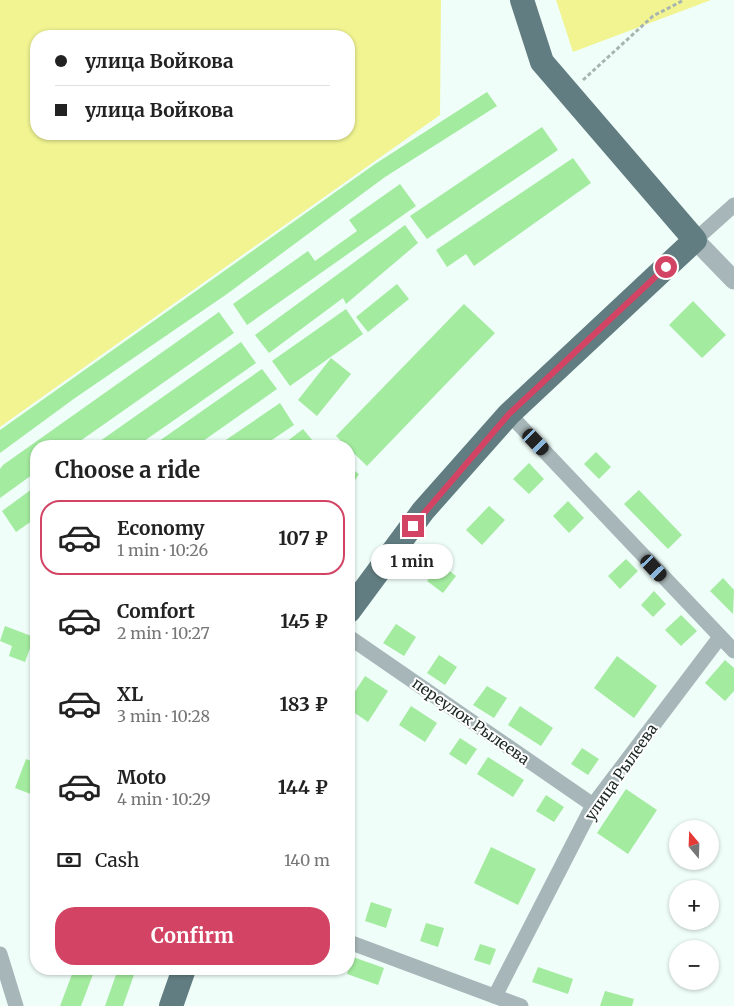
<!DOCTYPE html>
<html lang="en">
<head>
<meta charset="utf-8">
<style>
	:root { --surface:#fff; --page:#f2f2f2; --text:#222; --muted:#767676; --line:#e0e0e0; --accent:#d34364 }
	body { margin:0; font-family:Merriweather,serif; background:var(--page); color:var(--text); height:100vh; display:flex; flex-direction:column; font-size:19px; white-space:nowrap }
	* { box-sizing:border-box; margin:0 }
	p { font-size:16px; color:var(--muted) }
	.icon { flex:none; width:28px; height:28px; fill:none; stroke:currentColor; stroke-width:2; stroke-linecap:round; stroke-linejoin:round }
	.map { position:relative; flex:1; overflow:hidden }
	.details { position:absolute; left:30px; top:440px; width:325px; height:535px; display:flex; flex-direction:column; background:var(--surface); border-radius:20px; box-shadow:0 1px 4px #0004 }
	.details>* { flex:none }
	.hud { position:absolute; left:30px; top:30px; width:325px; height:110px; border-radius:20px; box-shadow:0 1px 4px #0004; display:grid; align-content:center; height:110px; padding:0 25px; background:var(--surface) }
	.needle { width:32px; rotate:341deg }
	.fabs { position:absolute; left:669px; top:820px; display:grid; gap:10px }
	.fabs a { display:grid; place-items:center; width:50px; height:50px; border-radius:50%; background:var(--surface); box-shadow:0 1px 4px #0004; font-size:25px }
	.end { position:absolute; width:22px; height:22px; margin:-11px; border:6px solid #d34364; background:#fff; box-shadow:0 0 0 2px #fff }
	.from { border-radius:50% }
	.bubble { position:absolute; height:35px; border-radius:18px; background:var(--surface); box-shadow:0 1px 4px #0004; font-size:16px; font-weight:700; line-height:35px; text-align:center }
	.car { position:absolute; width:15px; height:30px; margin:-15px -8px; border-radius:6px; box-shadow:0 0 4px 1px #0007; background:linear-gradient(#222 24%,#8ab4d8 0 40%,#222 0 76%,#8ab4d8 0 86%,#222 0) }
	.hud b { display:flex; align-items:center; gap:18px; height:48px; font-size:19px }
	.hud b+b { border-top:1px solid var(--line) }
	.hud i { width:12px; height:12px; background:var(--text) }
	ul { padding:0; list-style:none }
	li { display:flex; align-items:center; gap:15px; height:75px; margin:0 10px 8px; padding:0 15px; border:2px solid transparent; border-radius:20px }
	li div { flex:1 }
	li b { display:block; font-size:19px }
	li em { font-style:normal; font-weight:700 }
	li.current { border-color:var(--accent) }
	li>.icon { width:45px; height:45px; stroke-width:1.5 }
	h2 { padding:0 25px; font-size:22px; line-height:60px }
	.pay { display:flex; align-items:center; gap:12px; height:55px; padding:0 25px; font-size:19px }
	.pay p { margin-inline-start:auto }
	.cta { display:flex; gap:10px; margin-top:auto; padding:10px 25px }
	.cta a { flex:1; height:58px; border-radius:20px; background:var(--accent); color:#fff; font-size:20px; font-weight:700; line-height:58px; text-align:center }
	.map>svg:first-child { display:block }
	.green { fill:#f1f491; fill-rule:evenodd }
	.building { fill:#a3eb9f }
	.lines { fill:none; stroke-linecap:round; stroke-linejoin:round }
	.path { stroke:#a7b5b1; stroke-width:3; stroke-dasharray:4 2.5; stroke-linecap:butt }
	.minor { stroke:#a7b6b8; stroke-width:15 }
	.tertiary { stroke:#a7b6b8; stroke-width:19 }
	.primary { stroke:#627d81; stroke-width:24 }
	.route { stroke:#d34364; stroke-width:6 }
	.labels { text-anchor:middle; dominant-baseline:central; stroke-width:4; stroke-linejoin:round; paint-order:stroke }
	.street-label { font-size:15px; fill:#1a2723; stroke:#fff }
</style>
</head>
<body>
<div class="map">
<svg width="734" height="1006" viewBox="0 0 734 1006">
	<rect width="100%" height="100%" fill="#f0fefa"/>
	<g class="green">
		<path d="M 0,0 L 441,0 L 440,115 L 0,427 ZM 36,36 L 349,36 L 349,134 L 36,134 Z"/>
		<polygon points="556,0 711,0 573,52"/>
	</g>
	<g class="building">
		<polygon points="487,92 497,106 385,177 227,294 75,398 0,453 0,430 375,164"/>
		<polygon points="542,127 558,150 427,239 410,216"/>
		<polygon points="573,158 591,183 474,266 466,254 447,267 436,250"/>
		<polygon points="400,184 416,206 247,325 233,304 308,251 315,261 357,231 349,220"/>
		<polygon points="405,225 418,243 346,304 343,298 269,353 255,335"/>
		<polygon points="397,284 409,299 368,332 356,317"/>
		<polygon points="693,301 726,335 702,358 669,325"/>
		<polygon points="464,304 495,333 367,466 336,436"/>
		<polygon points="346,309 363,334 290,386 272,361"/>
		<polygon points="219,312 234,333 73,446 36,446 36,472 0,498 0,469 3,465"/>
		<polygon points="241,342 256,363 137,446 93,446"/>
		<polygon points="331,358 351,374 317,416 298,400"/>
		<polygon points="262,369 277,389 196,446 152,446"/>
		<polygon points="280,403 294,425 263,446 217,446"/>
		<polygon points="303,429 317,446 281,446"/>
		<polygon points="596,452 611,467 599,479 584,464"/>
		<polygon points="529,463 544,479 529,494 513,479"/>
		<polygon points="349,467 359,474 349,490"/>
		<polygon points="36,486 36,518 16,532 2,511"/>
		<polygon points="639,490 682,535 668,549 624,504"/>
		<polygon points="568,501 584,518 569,533 553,516"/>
		<polygon points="489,506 505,520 482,545 466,530"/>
		<polygon points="36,528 36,541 30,532"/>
		<polygon points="626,559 638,571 620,589 608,576"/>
		<polygon points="441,564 456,576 443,593 427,581"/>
		<polygon points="723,578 734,590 733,614 710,591"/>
		<polygon points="654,591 666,604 653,617 641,605"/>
		<polygon points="681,615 697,631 681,646 665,630"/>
		<polygon points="396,624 416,637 404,656 383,643"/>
		<polygon points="5,626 34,637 25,662 9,656 12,646 0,641"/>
		<polygon points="439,655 457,667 445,685 427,673"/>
		<polygon points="617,656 657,686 634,718 594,688"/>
		<polygon points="725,660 734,668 734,691 725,701 705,683"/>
		<polygon points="365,676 388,691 368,722 349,709 349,701"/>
		<polygon points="487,686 507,698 494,718 473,705"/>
		<polygon points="411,706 437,723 425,742 399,725"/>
		<polygon points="520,706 553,728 541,746 508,725"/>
		<polygon points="460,738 477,749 466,765 449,754"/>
		<polygon points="582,748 599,759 588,775 571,764"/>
		<polygon points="488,757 524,780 513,797 477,774"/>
		<polygon points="26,759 36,763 36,796 15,788"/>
		<polygon points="626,789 657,810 628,854 597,833"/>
		<polygon points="546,795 564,807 554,822 536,811"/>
		<polygon points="491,847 536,869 518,905 474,883"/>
		<polygon points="371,902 392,909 386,928 365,921"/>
		<polygon points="426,923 444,928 438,947 420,941"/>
		<polygon points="480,944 496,949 490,965 474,960"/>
		<polygon points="353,957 384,968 378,985 347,974"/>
		<polygon points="538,967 573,979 568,994 532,982"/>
		<polygon points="74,969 95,969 81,1006 60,1006"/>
		<polygon points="118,969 136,969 123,1006 105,1006"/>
		<polygon points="605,991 634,999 632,1006 600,1006"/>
	</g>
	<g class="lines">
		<polyline class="path" points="583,80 653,16 684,0"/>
		<g class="minor">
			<polyline points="695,240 734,205"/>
			<polyline points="509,414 734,651"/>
			<polyline points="349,637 593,805"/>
			<polyline points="349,942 521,1006"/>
			<polyline points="0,954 16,1006"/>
			<polyline points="495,996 593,805 720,637"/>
		</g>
		<polyline class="tertiary" points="695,240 734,280"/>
		<g class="primary">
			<polyline points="349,611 423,511 509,414 695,240 542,62 522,0"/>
			<polyline points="171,1006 184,969"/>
		</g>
	</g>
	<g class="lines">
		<polyline class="route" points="413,526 509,414 666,267"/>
	</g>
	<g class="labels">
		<g class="street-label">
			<text transform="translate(471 721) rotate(35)">переулок Рылеева</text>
			<text transform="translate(621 772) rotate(-55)">улица Рылеева</text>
		</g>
	</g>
</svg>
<div class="fabs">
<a><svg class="needle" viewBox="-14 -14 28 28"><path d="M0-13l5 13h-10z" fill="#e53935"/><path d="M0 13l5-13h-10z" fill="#767676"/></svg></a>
<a>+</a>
<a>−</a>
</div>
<i class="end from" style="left:666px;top:267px"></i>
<i class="end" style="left:413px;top:526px"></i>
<div class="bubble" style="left:371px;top:544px;width:82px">1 min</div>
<i class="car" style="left:536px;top:442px;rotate:136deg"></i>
<i class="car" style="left:654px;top:568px;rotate:137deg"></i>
<div class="hud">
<b><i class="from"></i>улица Войкова</b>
<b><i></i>улица Войкова</b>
</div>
<section class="details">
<h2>Choose a ride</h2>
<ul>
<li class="current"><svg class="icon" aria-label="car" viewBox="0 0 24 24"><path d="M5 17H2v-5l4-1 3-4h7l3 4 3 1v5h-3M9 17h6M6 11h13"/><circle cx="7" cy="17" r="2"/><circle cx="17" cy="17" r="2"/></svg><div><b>Economy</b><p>1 min · 10:26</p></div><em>107 ₽</em></li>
<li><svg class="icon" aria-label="car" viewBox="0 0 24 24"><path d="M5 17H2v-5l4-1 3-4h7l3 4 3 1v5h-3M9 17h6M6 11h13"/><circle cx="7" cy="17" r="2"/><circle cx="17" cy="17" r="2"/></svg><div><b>Comfort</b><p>2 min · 10:27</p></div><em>145 ₽</em></li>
<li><svg class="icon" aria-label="car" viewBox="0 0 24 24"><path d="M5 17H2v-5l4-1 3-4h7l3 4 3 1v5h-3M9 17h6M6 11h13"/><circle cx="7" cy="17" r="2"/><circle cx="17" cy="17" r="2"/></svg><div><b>XL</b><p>3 min · 10:28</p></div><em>183 ₽</em></li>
<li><svg class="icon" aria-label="car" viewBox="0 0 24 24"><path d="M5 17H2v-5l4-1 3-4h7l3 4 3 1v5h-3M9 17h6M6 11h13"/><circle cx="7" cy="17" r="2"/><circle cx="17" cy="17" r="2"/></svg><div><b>Moto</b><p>4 min · 10:29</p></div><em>144 ₽</em></li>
</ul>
<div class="pay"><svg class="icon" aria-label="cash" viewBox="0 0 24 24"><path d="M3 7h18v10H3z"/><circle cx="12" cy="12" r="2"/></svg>Cash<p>140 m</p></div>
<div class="cta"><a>Confirm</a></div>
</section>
</div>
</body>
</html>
